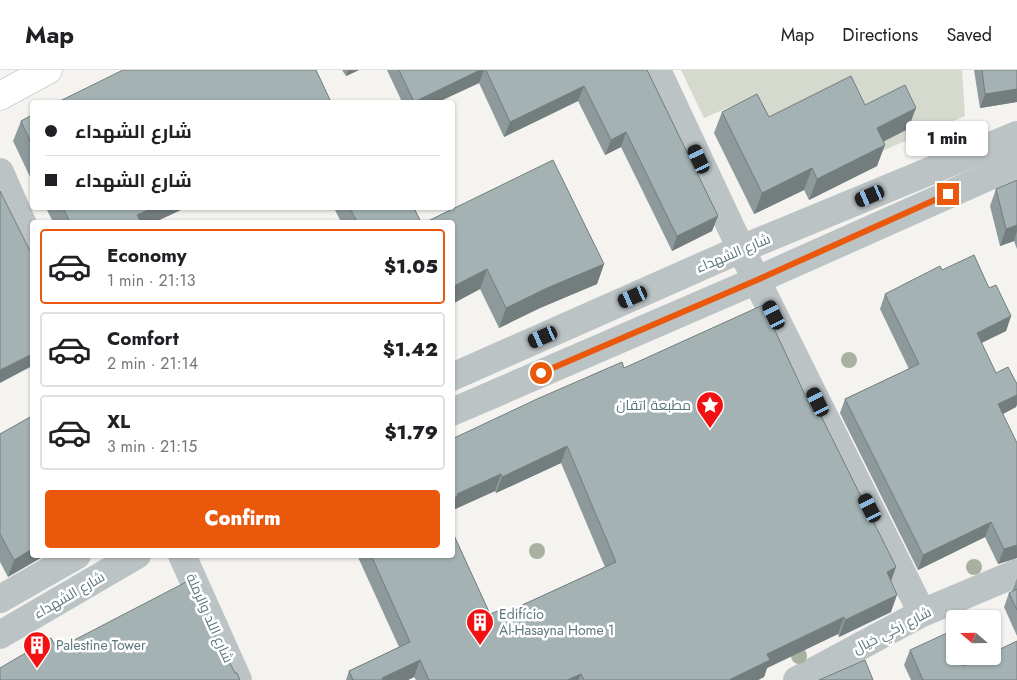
<!DOCTYPE html>
<html lang="en">
<head>
<meta charset="utf-8">
<style>
	:root { --surface:#fff; --page:#f2f2f2; --text:#202124; --muted:#757577; --line:#e0e0e0; --accent:#ea580c }
	body { margin:0; font-family:Jost,Cairo,sans-serif; background:var(--page); color:var(--text); height:100vh; display:flex; flex-direction:column; font-size:19px; white-space:nowrap }
	* { box-sizing:border-box; margin:0 }
	p { font-size:16px; color:var(--muted) }
	.icon { flex:none; width:28px; height:28px; fill:none; stroke:currentColor; stroke-width:2; stroke-linecap:round; stroke-linejoin:round }
	.map { position:relative; flex:1; overflow:hidden }
	.sheet { position:absolute; left:30px; top:150px; width:425px; height:338px; display:flex; flex-direction:column; background:var(--surface); border-radius:5px; box-shadow:0 1px 4px #0004 }
	.sheet>* { flex:none }
	.hud { position:absolute; left:30px; top:30px; width:425px; height:110px; border-radius:5px; box-shadow:0 1px 4px #0004; display:grid; align-content:center; height:110px; padding:0 15px; background:var(--surface) }
	.needle { width:32px; rotate:290deg }
	.buttons { position:absolute; left:946px; top:540px; display:grid; gap:10px }
	.buttons a { display:grid; place-items:center; width:55px; height:55px; border-radius:5px; background:var(--surface); box-shadow:0 1px 4px #0004; font-size:25px }
	.end { position:absolute; width:22px; height:22px; margin:-11px; border:6px solid #ea580c; background:#fff; box-shadow:0 0 0 2px #fff }
	.from { border-radius:50% }
	.bubble { position:absolute; height:35px; border-radius:5px; background:var(--surface); box-shadow:0 1px 4px #0004; font-size:16px; font-weight:800; line-height:35px; text-align:center }
	.car { position:absolute; width:15px; height:30px; margin:-15px -8px; border-radius:6px; box-shadow:0 0 4px 1px #0007; background:linear-gradient(#222 24%,#8ab4d8 0 40%,#222 0 76%,#8ab4d8 0 86%,#222 0) }
	.hud b { display:flex; align-items:center; gap:18px; height:48px; font-size:19px }
	.hud b+b { border-top:1px solid var(--line) }
	.hud i { width:12px; height:12px; background:var(--text) }
	ul { padding:9px 0 0; list-style:none }
	li { display:flex; align-items:center; gap:15px; height:75px; margin:0 10px 8px; padding:0 5px; border:2px solid var(--line); border-radius:5px }
	li div { flex:1 }
	li b { display:block; font-size:19px }
	li em { font-style:normal; font-weight:800 }
	li.current { border-color:var(--accent) }
	li>.icon { width:45px; height:45px; stroke-width:1.5 }
	.primary-button { display:flex; gap:10px; margin-top:auto; padding:10px 15px }
	.primary-button a { flex:1; height:58px; border-radius:5px; background:var(--accent); color:#fff; font-size:20px; font-weight:800; line-height:58px; text-align:center }
	header { display:flex; align-items:center; gap:30px; box-sizing:border-box; height:70px; padding:0 25px; background:var(--surface); border-bottom:1px solid var(--line) }
	header strong { font-size:24px }
	nav { display:flex; gap:28px; margin-inline-start:auto; font-size:18px }
	.map>svg:first-child { display:block }
	.green { fill:#d5d9ce }
	.lines { fill:none; stroke-linecap:round; stroke-linejoin:round }
	.major-casing { stroke:#afb7b9; stroke-width:29 }
	.minor { stroke:#bcc3c5; stroke-width:28 }
	.major { stroke:#fff; stroke-width:28 }
	.tree { fill:#a9b0a0 }
	.wall { fill:#8d999b }
	.shaded-wall { fill:#737d7e }
	.building { fill:#a4b2b4; stroke:#737d7e }
	.route { stroke:#ea580c; stroke-width:6 }
	.labels { text-anchor:middle; dominant-baseline:central; stroke-width:5; stroke-linejoin:round; paint-order:stroke }
	.street-label { font-size:14px; fill:#5c777d; stroke:#fff }
	.poi-label { font-size:14px; fill:#5c777d; stroke:#fff; text-anchor:start }
</style>
</head>
<body>
<header>
<strong>Map</strong>
<nav><a>Map</a><a>Directions</a><a>Saved</a></nav>
</header>
<div class="map">
<svg width="1017" height="610" viewBox="0 0 1017 610">
	<rect width="100%" height="100%" fill="#f4f3ef"/>
	<polygon class="green" points="681,0 962,0 965,46 877,83 769,67 741,32 704,48"/>
	<g class="lines">
		<g class="major-casing">
			<polyline id="major" points="0,26 48,0"/>
		</g>
		<g class="minor">
			<polyline points="657,0 741,179 922,543"/>
			<polyline points="0,102 32,175"/>
			<polyline points="452,307 741,179 1017,65"/>
			<polyline points="452,342 757,210 1017,94"/>
			<polyline points="182,485 238,610"/>
			<polyline points="0,529 77,485"/>
			<polyline points="0,565 137,485"/>
			<polyline points="797,610 922,543 1017,503"/>
		</g>
		<use href="#major" class="major"/>
	</g>
	<g class="tree">
		<circle cx="849" cy="290" r="8"/>
		<circle cx="537" cy="481" r="8"/>
		<circle cx="974" cy="497" r="8"/>
		<circle cx="799" cy="586" r="8"/>
	</g>
	<g class="wall">
		<polygon points="342,0 359,0 346,6"/>
		<polygon points="387,0 647,0 718,146 712,161 672,181 621,77 605,85 578,31 504,67 479,13 438,32 402,32"/>
		<polygon points="974,0 1017,0 1017,32 980,38"/>
		<polygon points="865,35 908,59 883,71 877,96 809,130 804,120 754,144 714,63 722,42 769,47"/>
		<polygon points="32,45 32,111 13,71 21,51"/>
		<polygon points="1017,110 1017,179 1014,171 1000,176 990,136 996,119"/>
		<polygon points="46,138 185,138 155,152 53,152"/>
		<polygon points="334,138 414,138 421,152 341,152"/>
		<polygon points="452,152 604,194 597,214 540,238 499,258 480,219 452,234"/>
		<polygon points="942,200 989,218 1011,246 1006,261 981,273 996,303 1017,314 1017,334 1016,337 1003,344 1017,488 998,494 985,467 918,500 840,343 845,329 909,299 880,239 885,224"/>
		<polygon points="624,298 891,512 891,542 839,567 838,564 767,598 764,607 758,610 416,610 414,607 408,610 346,610 349,601 399,577 357,485 452,485 490,544 505,543 605,497 561,393 496,423 495,421 453,440 452,442 452,369"/>
		<polygon points="0,364 32,485 8,507 0,492"/>
		<polygon points="1017,508 1017,566 1004,537 1009,523 1012,522"/>
		<polygon points="910,580 963,596 1017,610 911,610 904,595"/>
	</g>
	<g class="shaded-wall">
		<polygon points="348,0 359,0 346,6"/>
		<polygon points="480,0 484,0 479,13 438,32 414,32"/>
		<polygon points="584,16 578,31 504,67 510,52"/>
		<polygon points="1017,19 1017,32 980,38 985,24"/>
		<polygon points="916,38 908,59 869,79 877,58"/>
		<polygon points="626,62 621,77 605,85 611,70"/>
		<polygon points="885,75 877,96 809,130 817,109"/>
		<polygon points="812,98 804,120 754,144 762,123"/>
		<polygon points="152,138 185,138 155,152 134,152 137,145"/>
		<polygon points="718,146 712,161 672,181 677,166"/>
		<polygon points="1017,155 1017,161 1014,171 1000,176 1006,159"/>
		<polygon points="604,194 597,214 540,238 499,258 506,238 547,218"/>
		<polygon points="487,199 480,219 452,234 452,217"/>
		<polygon points="1011,246 1006,261 971,278 977,263"/>
		<polygon points="32,284 32,296 0,313 0,300"/>
		<polygon points="1017,325 1017,334 1016,337 993,349 998,334"/>
		<polygon points="567,376 561,393 496,423 502,407"/>
		<polygon points="501,404 495,421 453,440 452,442 452,429 457,424"/>
		<polygon points="991,452 985,467 918,500 923,485"/>
		<polygon points="1017,475 1017,488 998,494 1004,479"/>
		<polygon points="32,479 32,485 46,485 8,507 14,490"/>
		<polygon points="896,497 890,514 887,502"/>
		<polygon points="897,525 891,542 839,567 845,550"/>
		<polygon points="844,547 838,564 767,598 764,607 758,610 729,610 767,584"/>
		<polygon points="420,590 414,607 408,610 381,610 382,608"/>
		<polygon points="581,604 578,610 567,610"/>
	</g>
	<g class="building">
		<polygon points="123,0 316,0 331,32 58,32"/>
		<polygon points="399,0 480,0 414,32"/>
		<polygon points="486,0 647,0 718,146 677,166 626,62 611,70 584,16 510,52"/>
		<polygon points="982,0 1017,0 1017,19 985,24"/>
		<polygon points="851,6 865,35 905,15 916,38 877,58 885,75 817,109 812,98 762,123 722,42 757,24 769,47"/>
		<polygon points="32,45 32,75 21,51"/>
		<polygon points="553,90 604,194 547,218 506,238 487,199 452,217 452,152 426,152"/>
		<polygon points="1017,110 1017,155 1006,159 996,119"/>
		<polygon points="0,121 32,185 32,284 0,300"/>
		<polygon points="63,138 152,138 137,145 141,152 70,152"/>
		<polygon points="350,138 414,138 421,152 357,152"/>
		<polygon points="974,185 989,218 996,215 1011,246 977,263 996,303 1008,297 1017,314 1017,325 998,334 1017,373 1017,475 1004,479 991,452 923,485 845,329 919,294 885,224 940,196 942,200"/>
		<polygon points="763,235 813,342 818,340 896,497 887,502 897,525 845,550 844,547 767,584 770,590 729,610 584,610 581,604 567,610 429,610 420,590 382,608 383,610 352,610 353,610 349,601 410,572 371,485 452,485 452,461 490,544 503,539 505,543 616,492 567,376 502,407 501,404 457,424 458,426 452,429 452,369 537,329 622,292 624,298"/>
		<polygon points="32,346 32,479 14,490 0,464 0,364"/>
		<polygon points="188,511 235,603 237,603 240,610 0,610 0,598 51,568 57,579"/>
		<polygon points="1017,519 1017,540 1009,523"/>
		<polygon points="947,563 955,580 955,586 958,586 963,596 985,586 992,586 992,583 1017,571 1017,610 923,610 910,580"/>
		<polygon points="865,590 873,610 819,610"/>
	</g>
	<g class="lines">
		<polyline class="route" points="541,303 757,210 948,124"/>
	</g>
	<defs>
		<g id="sight-pin" transform="scale(1.4375)"><path d="M0 17L-7.5 6A9.5 9.5 0 1 1 7.5 6Z" fill="#f31012" stroke="#fff"/><path d="M0-6L1.8-2.2L6-1.7L2.9 1.2L3.7 5.4L0 3.3L-3.7 5.4L-2.9 1.2L-6-1.7L-1.8-2.2Z" fill="#fff"/></g>
		<g id="building-pin" transform="scale(1.4375)"><path d="M0 17L-7.5 6A9.5 9.5 0 1 1 7.5 6Z" fill="#f31012" stroke="#fff"/><path d="M-4-6H4V6H1V3H-1V6H-4ZM-2.5-4.3h1.7v1.8h-1.7ZM.8-4.3h1.7v1.8H.8ZM-2.5-1h1.7V.8h-1.7ZM.8-1h1.7V.8H.8Z" fill="#fff"/></g>
	</defs>
	<g fill-rule="evenodd">
		<use href="#sight-pin" x="710" y="335"/>
		<use href="#building-pin" x="480" y="552"/>
		<use href="#building-pin" x="37" y="575"/>
	</g>
	<g class="labels">
		<g class="street-label">
			<text transform="translate(733 183) rotate(-23)">شارع الشهداء</text>
			<text transform="translate(69 525) rotate(-30)">شارع الشهداء</text>
			<text transform="translate(210 548) rotate(66)">شارع اللد والرملة</text>
			<text transform="translate(892 560) rotate(-27)">شارع زكي خيال</text>
		</g>
		<g class="poi-label">
			<text x="691" y="335" text-anchor="end">مطبعة اتقان</text>
			<text x="499" y="544">Edifício<tspan x="499" dy="16">Al-Hasayna Home 1</tspan></text>
			<text x="56" y="575">Palestine Tower</text>
		</g>
	</g>
</svg>
<div class="buttons">
<a><svg class="needle" viewBox="-14 -14 28 28"><path d="M0-13l5 13h-10z" fill="#e53935"/><path d="M0 13l5-13h-10z" fill="#757577"/></svg></a>
</div>
<i class="end from" style="left:541px;top:303px"></i>
<i class="end" style="left:948px;top:124px"></i>
<div class="bubble" style="left:906px;top:51px;width:82px">1 min</div>
<i class="car" style="left:699px;top:89px;rotate:335deg"></i>
<i class="car" style="left:870px;top:126px;rotate:247deg"></i>
<i class="car" style="left:633px;top:227px;rotate:246deg"></i>
<i class="car" style="left:774px;top:245px;rotate:334deg"></i>
<i class="car" style="left:543px;top:267px;rotate:246deg"></i>
<i class="car" style="left:818px;top:332px;rotate:334deg"></i>
<i class="car" style="left:870px;top:438px;rotate:333deg"></i>
<div class="hud">
<b><i class="from"></i>شارع الشهداء</b>
<b><i></i>شارع الشهداء</b>
</div>
<section class="sheet">
<ul>
<li class="current"><svg class="icon" aria-label="car" viewBox="0 0 24 24"><path d="M5 17H2v-5l4-1 3-4h7l3 4 3 1v5h-3M9 17h6M6 11h13"/><circle cx="7" cy="17" r="2"/><circle cx="17" cy="17" r="2"/></svg><div><b>Economy</b><p>1 min · 21:13</p></div><em>$1.05</em></li>
<li><svg class="icon" aria-label="car" viewBox="0 0 24 24"><path d="M5 17H2v-5l4-1 3-4h7l3 4 3 1v5h-3M9 17h6M6 11h13"/><circle cx="7" cy="17" r="2"/><circle cx="17" cy="17" r="2"/></svg><div><b>Comfort</b><p>2 min · 21:14</p></div><em>$1.42</em></li>
<li><svg class="icon" aria-label="car" viewBox="0 0 24 24"><path d="M5 17H2v-5l4-1 3-4h7l3 4 3 1v5h-3M9 17h6M6 11h13"/><circle cx="7" cy="17" r="2"/><circle cx="17" cy="17" r="2"/></svg><div><b>XL</b><p>3 min · 21:15</p></div><em>$1.79</em></li>
</ul>
<div class="primary-button"><a>Confirm</a></div>
</section>
</div>
</body>
</html>
